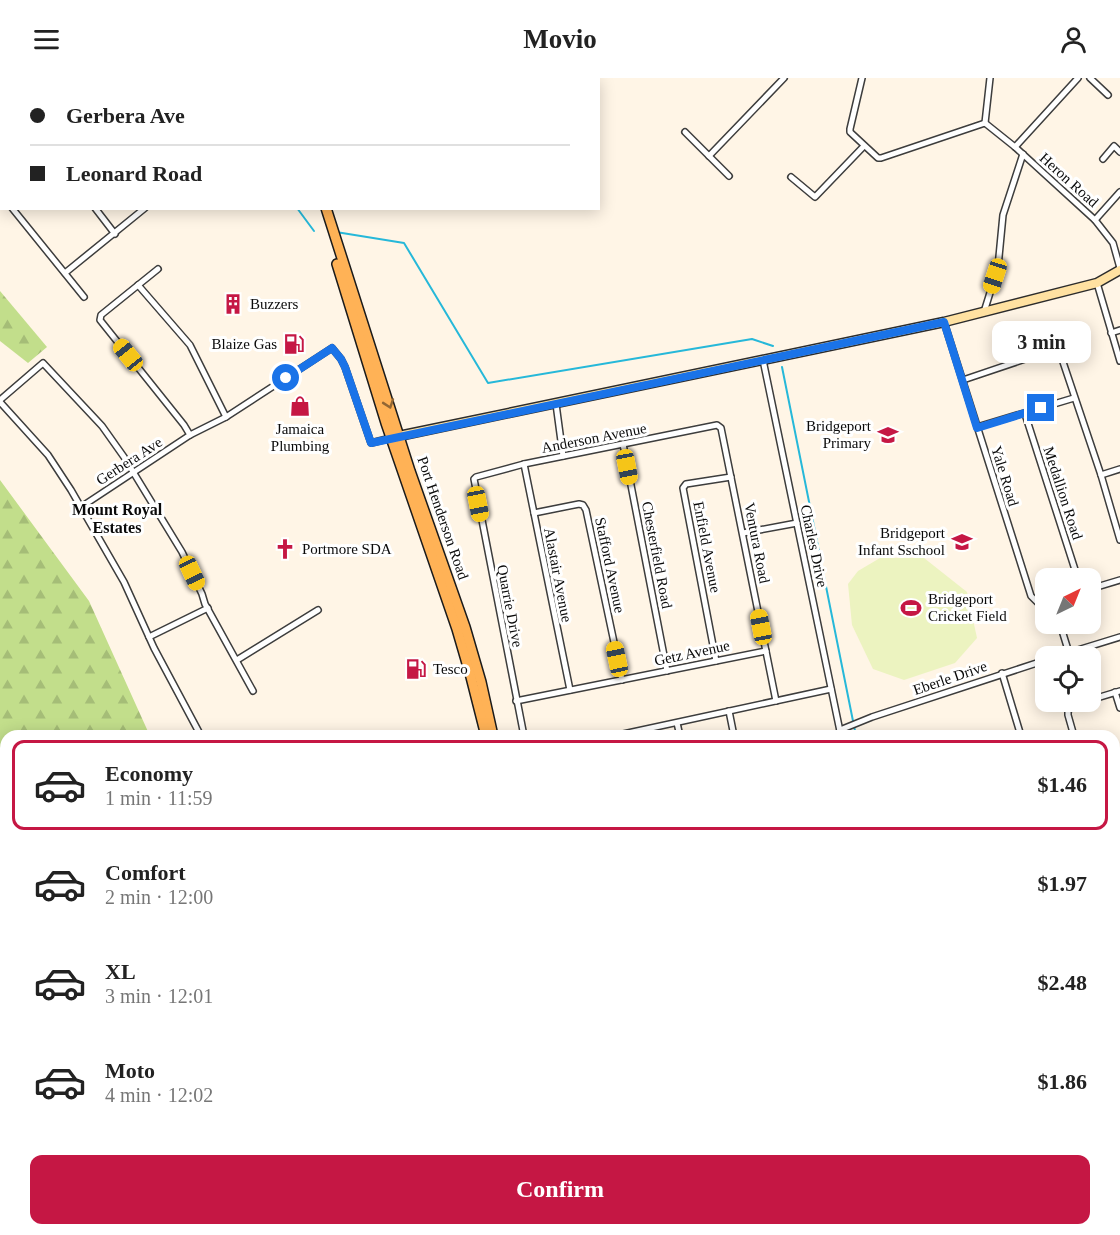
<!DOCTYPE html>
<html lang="en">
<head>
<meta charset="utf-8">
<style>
	:root { --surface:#fff; --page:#f2f2f2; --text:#222; --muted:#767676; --line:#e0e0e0; --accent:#c51744 }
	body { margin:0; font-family:Georgia,serif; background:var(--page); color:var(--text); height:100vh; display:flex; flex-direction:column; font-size:22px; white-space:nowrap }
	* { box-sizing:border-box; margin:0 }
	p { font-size:20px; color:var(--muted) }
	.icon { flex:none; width:33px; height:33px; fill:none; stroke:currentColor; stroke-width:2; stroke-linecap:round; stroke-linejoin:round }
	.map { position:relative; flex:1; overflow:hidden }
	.panel { position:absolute; left:0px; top:652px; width:1120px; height:506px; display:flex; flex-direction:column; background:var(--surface); border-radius:18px 18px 0 0; box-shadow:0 3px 15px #0003 }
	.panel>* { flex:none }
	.hud { position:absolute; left:0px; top:0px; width:600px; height:132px; box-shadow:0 3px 15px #0003; display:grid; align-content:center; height:132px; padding:0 30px; background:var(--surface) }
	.needle { width:39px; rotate:43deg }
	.controls { position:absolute; left:1035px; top:490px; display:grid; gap:12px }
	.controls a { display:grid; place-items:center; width:66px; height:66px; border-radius:12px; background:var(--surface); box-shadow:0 3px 15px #0003; font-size:30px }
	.end { position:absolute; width:27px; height:27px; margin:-14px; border:8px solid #1a73e8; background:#fff; box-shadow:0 0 0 3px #fff }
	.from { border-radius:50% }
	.bubble { position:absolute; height:42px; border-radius:12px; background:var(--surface); box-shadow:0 3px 15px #0003; font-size:20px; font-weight:800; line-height:42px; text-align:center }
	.car { position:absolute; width:18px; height:36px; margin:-18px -9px; border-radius:8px; box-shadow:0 0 4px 2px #0007; background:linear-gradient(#f5c518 24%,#345 0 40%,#f5c518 0 76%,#345 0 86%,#f5c518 0) }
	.hud b { display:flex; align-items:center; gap:21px; height:57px; font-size:22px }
	.hud b+b { border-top:2px solid var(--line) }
	.hud i { width:15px; height:15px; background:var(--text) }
	ul { padding:10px 0 0; list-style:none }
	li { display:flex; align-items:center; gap:18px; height:90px; margin:0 12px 9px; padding:0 18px; border:3px solid transparent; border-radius:12px }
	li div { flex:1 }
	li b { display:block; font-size:22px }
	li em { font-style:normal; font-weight:800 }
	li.current { border-color:var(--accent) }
	li>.icon { width:54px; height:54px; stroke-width:1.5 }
	.cta { display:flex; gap:12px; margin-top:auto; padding:12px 30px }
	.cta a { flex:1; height:69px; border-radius:12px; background:var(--accent); color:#fff; font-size:24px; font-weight:800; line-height:69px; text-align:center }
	header { display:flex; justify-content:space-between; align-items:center; height:78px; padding:0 30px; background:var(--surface); font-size:27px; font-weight:800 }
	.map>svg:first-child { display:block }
	.forest { fill:url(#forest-firs) }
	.pitch { fill:#ecf3c0 }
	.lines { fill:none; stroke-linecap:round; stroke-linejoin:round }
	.stream { stroke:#26b8d9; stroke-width:2 }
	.street-casing { stroke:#3d3d3d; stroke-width:8 }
	.secondary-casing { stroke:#2c2c2c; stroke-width:11 }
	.primary-casing { stroke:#1b1b1b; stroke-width:12 }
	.street { stroke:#fff; stroke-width:5 }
	.secondary { stroke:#ffe1a1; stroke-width:8 }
	.primary { stroke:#ffb256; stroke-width:9 }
	.oneway { stroke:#916634 }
	.route { stroke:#1a73e8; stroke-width:8 }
	.labels { text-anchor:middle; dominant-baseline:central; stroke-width:6; stroke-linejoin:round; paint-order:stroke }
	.street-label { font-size:15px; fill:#0a0a0a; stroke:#fff }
	.poi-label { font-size:15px; fill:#0a0a0a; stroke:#fff; text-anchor:start }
	.neighbourhood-label { font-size:16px; font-weight:bold; fill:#0a0a0a; stroke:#fff }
</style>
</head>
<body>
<header><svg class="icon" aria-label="menu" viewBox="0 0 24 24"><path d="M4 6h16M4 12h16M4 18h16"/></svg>Movio<svg class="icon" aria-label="person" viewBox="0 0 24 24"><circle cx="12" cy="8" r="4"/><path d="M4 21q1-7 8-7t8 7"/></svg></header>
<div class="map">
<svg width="1120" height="1157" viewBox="0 0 1120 1157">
	<defs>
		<pattern id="forest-firs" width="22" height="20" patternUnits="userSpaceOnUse" patternTransform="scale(1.5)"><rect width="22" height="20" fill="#c2de8b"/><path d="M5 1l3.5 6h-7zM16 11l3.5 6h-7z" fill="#a5bd77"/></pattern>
	</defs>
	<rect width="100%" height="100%" fill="#fff5e6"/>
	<g class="forest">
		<polygon points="0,213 47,269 28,285 0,263"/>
		<polygon points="0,402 89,523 150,658 6,658 6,1152 393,1152 393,1157 0,1157"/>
	</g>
	<polygon class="pitch" points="880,480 924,480 967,514 977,560 955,585 904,602 873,591 852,547 848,506 858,493"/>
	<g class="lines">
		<g class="stream">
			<polyline points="206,0 207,2"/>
			<polyline points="297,130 314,153"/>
			<polyline points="336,154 404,165 488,305 752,261 773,268"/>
			<polyline points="782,289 856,658"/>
			<polyline points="954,1152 955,1157"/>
		</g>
		<g class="street-casing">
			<g id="street">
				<polyline points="4,0 4,2"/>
				<polyline points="862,0 850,51 850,54 878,80 881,80 985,45"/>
				<polyline points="1090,0 1108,17"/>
				<polyline points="985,45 1015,69 1095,142 1113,165 1120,190"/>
				<polyline points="985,45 990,0"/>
				<polyline points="685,54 729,98"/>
				<polyline points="1015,69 1078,0"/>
				<polyline points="709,78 784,0"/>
				<polyline points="1103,81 1114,68 1120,74"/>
				<polyline points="791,99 815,119 864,68"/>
				<polyline points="0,115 2,117"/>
				<polyline points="12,130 84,219"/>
				<polyline points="95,130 115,156"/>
				<polyline points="1095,142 1120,114"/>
				<polyline points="158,191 101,237 100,242 184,347 190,357"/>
				<polyline points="65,195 145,130"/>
				<polyline points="1097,205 1120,283"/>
				<polyline points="138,207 190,267 226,339"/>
				<polyline points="984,234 998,189 1003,137 1023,76"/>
				<polyline points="944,244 1031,518 1038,525 1046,526"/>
				<polyline points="1111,255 1120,252"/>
				<polyline points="763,282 841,658"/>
				<path d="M 963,302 L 1049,273 C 1056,272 1059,275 1062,281 L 1101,397 L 1120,462"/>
				<polyline points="0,322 43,285 102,348 124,379 182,474 202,516 205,526 253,613"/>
				<polyline points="0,324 48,377 71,412 124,504 154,570 201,658"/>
				<polyline points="556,326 563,378"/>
				<polyline points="1025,336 1078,501"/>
				<polyline points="977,349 1074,320"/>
				<polyline points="623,366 667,593"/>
				<polyline points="524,386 570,612"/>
				<polyline points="1101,397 1120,391"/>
				<polyline points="81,429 190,357 226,339 332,270 341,281 345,289 371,365 391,360"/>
				<polyline points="534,435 579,426 583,427 586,432 622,602"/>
				<polyline points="743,455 797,445"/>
				<polyline points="1090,511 1120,502"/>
				<polyline points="1060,546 1069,575"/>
				<polyline points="149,559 208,530"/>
				<polyline points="1055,579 1120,559"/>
				<polyline points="237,582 318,532"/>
				<polyline points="716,583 683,410 686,406 731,399"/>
				<polyline points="1002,595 1021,658"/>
				<polyline points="1115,614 1120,630"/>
				<polyline points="1090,622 1120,613"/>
				<polyline points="516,623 766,573"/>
				<polyline points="729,633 734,658"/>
				<polyline points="677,645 680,658"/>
				<polyline points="840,652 872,639 1046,582"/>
				<polyline points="524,658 474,401 476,399 524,386 717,347 721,350 776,623"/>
				<polyline points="614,658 831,611"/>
				<polyline points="1074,658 1068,637 1068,633 1075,626 1082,624"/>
				<polyline points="1114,768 1120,766"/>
				<polyline points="1114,834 1120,832"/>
				<polyline points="1114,958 1120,978"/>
				<polyline points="1114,1003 1120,1002"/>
				<polyline points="1114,1078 1120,1077"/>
				<polyline points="681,1152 682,1157"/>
				<polyline points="802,1152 804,1157"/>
				<polyline points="893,1152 894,1157"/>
				<polyline points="1004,1152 1005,1157"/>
				<polyline points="1085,1152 1086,1157"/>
				<polyline points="610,1157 634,1152"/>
			</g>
		</g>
		<g class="secondary-casing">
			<g id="secondary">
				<polyline points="285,2 288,0"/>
				<polyline points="394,359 944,244 1097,205 1120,192"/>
				<polyline points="1114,995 1120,994"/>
			</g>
		</g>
		<g class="primary-casing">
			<g id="primary">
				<polyline points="278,0 279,2"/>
				<polyline points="326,130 410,393 465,549 481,604 493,658"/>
				<polyline points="337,186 386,345 457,551 471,599 486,658"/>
				<polyline points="564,1157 566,1152"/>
			</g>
		</g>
		<use href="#street" class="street"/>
		<use href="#secondary" class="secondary"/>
		<use href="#primary" class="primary"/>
	</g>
	<defs><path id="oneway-chevron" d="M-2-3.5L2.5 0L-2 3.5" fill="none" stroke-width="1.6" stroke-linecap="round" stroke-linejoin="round" transform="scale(1.5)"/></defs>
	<use class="oneway" href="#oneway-chevron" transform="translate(389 326) rotate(71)"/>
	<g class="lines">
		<polyline class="route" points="286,300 332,270 341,281 345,289 371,365 944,244 977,350 1041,330"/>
	</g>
	<defs>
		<g id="building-bare" transform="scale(1.62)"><path d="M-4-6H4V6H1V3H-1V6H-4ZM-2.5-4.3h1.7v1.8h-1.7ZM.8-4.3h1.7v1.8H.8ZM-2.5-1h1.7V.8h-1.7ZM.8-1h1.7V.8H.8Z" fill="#c51744" stroke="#fff" stroke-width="2.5" paint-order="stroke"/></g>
		<g id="fuel-bare" transform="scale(1.62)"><path d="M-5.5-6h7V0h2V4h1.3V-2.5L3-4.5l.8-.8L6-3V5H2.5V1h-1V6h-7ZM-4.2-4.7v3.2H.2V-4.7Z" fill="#c51744" stroke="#fff" stroke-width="2.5" paint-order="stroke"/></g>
		<g id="shop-bare" transform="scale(1.62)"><path d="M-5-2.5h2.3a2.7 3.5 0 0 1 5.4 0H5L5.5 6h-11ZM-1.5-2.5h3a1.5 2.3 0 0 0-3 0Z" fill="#c51744" stroke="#fff" stroke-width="2.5" paint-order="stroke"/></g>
		<g id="school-bare" transform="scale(1.62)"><path d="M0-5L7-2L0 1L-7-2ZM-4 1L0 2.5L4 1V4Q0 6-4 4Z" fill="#c51744" stroke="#fff" stroke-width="2.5" paint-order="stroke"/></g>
		<g id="church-bare" transform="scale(1.62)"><path d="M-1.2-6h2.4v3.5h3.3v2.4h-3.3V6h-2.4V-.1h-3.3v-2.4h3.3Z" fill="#c51744" stroke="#fff" stroke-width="2.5" paint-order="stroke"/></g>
		<g id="stadium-bare" transform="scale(1.62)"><path d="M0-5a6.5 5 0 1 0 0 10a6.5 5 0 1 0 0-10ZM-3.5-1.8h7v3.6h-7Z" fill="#c51744" stroke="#fff" stroke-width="2.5" paint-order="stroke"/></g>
	</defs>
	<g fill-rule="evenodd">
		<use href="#building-bare" x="233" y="226"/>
		<use href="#fuel-bare" x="294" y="266"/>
		<use href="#shop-bare" x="300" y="328"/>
		<use href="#school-bare" x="888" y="357"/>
		<use href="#school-bare" x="962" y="464"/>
		<use href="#church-bare" x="285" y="471"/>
		<use href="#stadium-bare" x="911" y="530"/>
		<use href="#fuel-bare" x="416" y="591"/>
	</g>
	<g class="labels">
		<g class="street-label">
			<text transform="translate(1069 102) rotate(42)">Heron Road</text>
			<text transform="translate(594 360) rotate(-11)">Anderson Avenue</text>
			<text transform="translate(129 383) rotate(-33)">Gerbera Ave</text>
			<text transform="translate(1005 398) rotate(73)">Yale Road</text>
			<text transform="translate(1063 415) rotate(72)">Medallion Road</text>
			<text transform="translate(443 440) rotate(71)">Port Henderson Road</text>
			<text transform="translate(757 465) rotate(79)">Ventura Road</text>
			<text transform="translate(814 468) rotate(78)">Charles Drive</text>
			<text transform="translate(707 469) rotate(79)">Enfield Avenue</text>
			<text transform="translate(657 477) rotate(79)">Chesterfield Road</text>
			<text transform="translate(610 487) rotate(78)">Stafford Avenue</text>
			<text transform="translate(558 497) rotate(79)">Alastair Avenue</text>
			<text transform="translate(510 528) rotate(79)">Quarrie Drive</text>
			<text transform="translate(692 575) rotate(-12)">Getz Avenue</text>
			<text transform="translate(950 600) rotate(-19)">Eberle Drive</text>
		</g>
		<g class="poi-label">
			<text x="250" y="226">Buzzers</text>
			<text x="277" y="266" text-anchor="end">Blaize Gas</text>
			<text x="871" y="348" text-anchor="end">Bridgeport<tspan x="871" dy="17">Primary</tspan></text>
			<text x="300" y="351" text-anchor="middle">Jamaica<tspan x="300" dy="17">Plumbing</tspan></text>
			<text x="945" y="455" text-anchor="end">Bridgeport<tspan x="945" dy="17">Infant Sschool</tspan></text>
			<text x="302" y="471">Portmore SDA</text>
			<text x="928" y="521">Bridgeport<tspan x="928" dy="17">Cricket Field</tspan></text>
			<text x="433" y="591">Tesco</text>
		</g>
		<g class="neighbourhood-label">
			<text x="117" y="431">Mount Royal<tspan x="117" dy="18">Estates</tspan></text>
		</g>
	</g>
</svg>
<div class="controls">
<a><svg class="needle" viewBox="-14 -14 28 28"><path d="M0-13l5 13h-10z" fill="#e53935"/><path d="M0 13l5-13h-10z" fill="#767676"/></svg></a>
<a><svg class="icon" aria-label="locate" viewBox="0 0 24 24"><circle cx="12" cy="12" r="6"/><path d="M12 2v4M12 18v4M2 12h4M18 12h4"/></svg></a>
</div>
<i class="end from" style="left:286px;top:300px"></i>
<i class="end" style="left:1041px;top:330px"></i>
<div class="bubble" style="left:992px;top:243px;width:99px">3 min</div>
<i class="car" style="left:995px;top:198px;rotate:198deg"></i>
<i class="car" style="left:128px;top:277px;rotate:321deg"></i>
<i class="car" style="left:627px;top:389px;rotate:169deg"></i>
<i class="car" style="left:478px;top:426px;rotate:169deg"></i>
<i class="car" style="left:192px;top:495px;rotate:155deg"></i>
<i class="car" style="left:761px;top:549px;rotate:349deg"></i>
<i class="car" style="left:617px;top:581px;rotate:348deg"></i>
<div class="hud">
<b><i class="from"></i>Gerbera Ave</b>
<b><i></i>Leonard Road</b>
</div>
<section class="panel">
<ul>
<li class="current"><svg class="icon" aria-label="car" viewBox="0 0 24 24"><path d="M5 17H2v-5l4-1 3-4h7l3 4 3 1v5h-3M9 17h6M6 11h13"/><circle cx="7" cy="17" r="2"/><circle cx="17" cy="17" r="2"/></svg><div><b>Economy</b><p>1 min · 11:59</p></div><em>$1.46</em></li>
<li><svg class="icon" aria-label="car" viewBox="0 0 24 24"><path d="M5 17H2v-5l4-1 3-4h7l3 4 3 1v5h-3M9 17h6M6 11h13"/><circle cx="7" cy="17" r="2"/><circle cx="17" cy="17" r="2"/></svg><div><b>Comfort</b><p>2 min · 12:00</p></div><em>$1.97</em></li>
<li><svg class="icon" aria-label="car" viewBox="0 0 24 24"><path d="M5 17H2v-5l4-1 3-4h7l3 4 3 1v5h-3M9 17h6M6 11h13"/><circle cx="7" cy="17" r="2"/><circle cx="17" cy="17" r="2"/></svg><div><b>XL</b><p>3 min · 12:01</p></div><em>$2.48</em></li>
<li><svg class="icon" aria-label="car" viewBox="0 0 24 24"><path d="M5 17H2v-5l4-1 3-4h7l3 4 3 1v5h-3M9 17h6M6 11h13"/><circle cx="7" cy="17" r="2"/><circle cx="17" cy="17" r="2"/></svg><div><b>Moto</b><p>4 min · 12:02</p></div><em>$1.86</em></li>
</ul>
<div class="cta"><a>Confirm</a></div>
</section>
</div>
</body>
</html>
